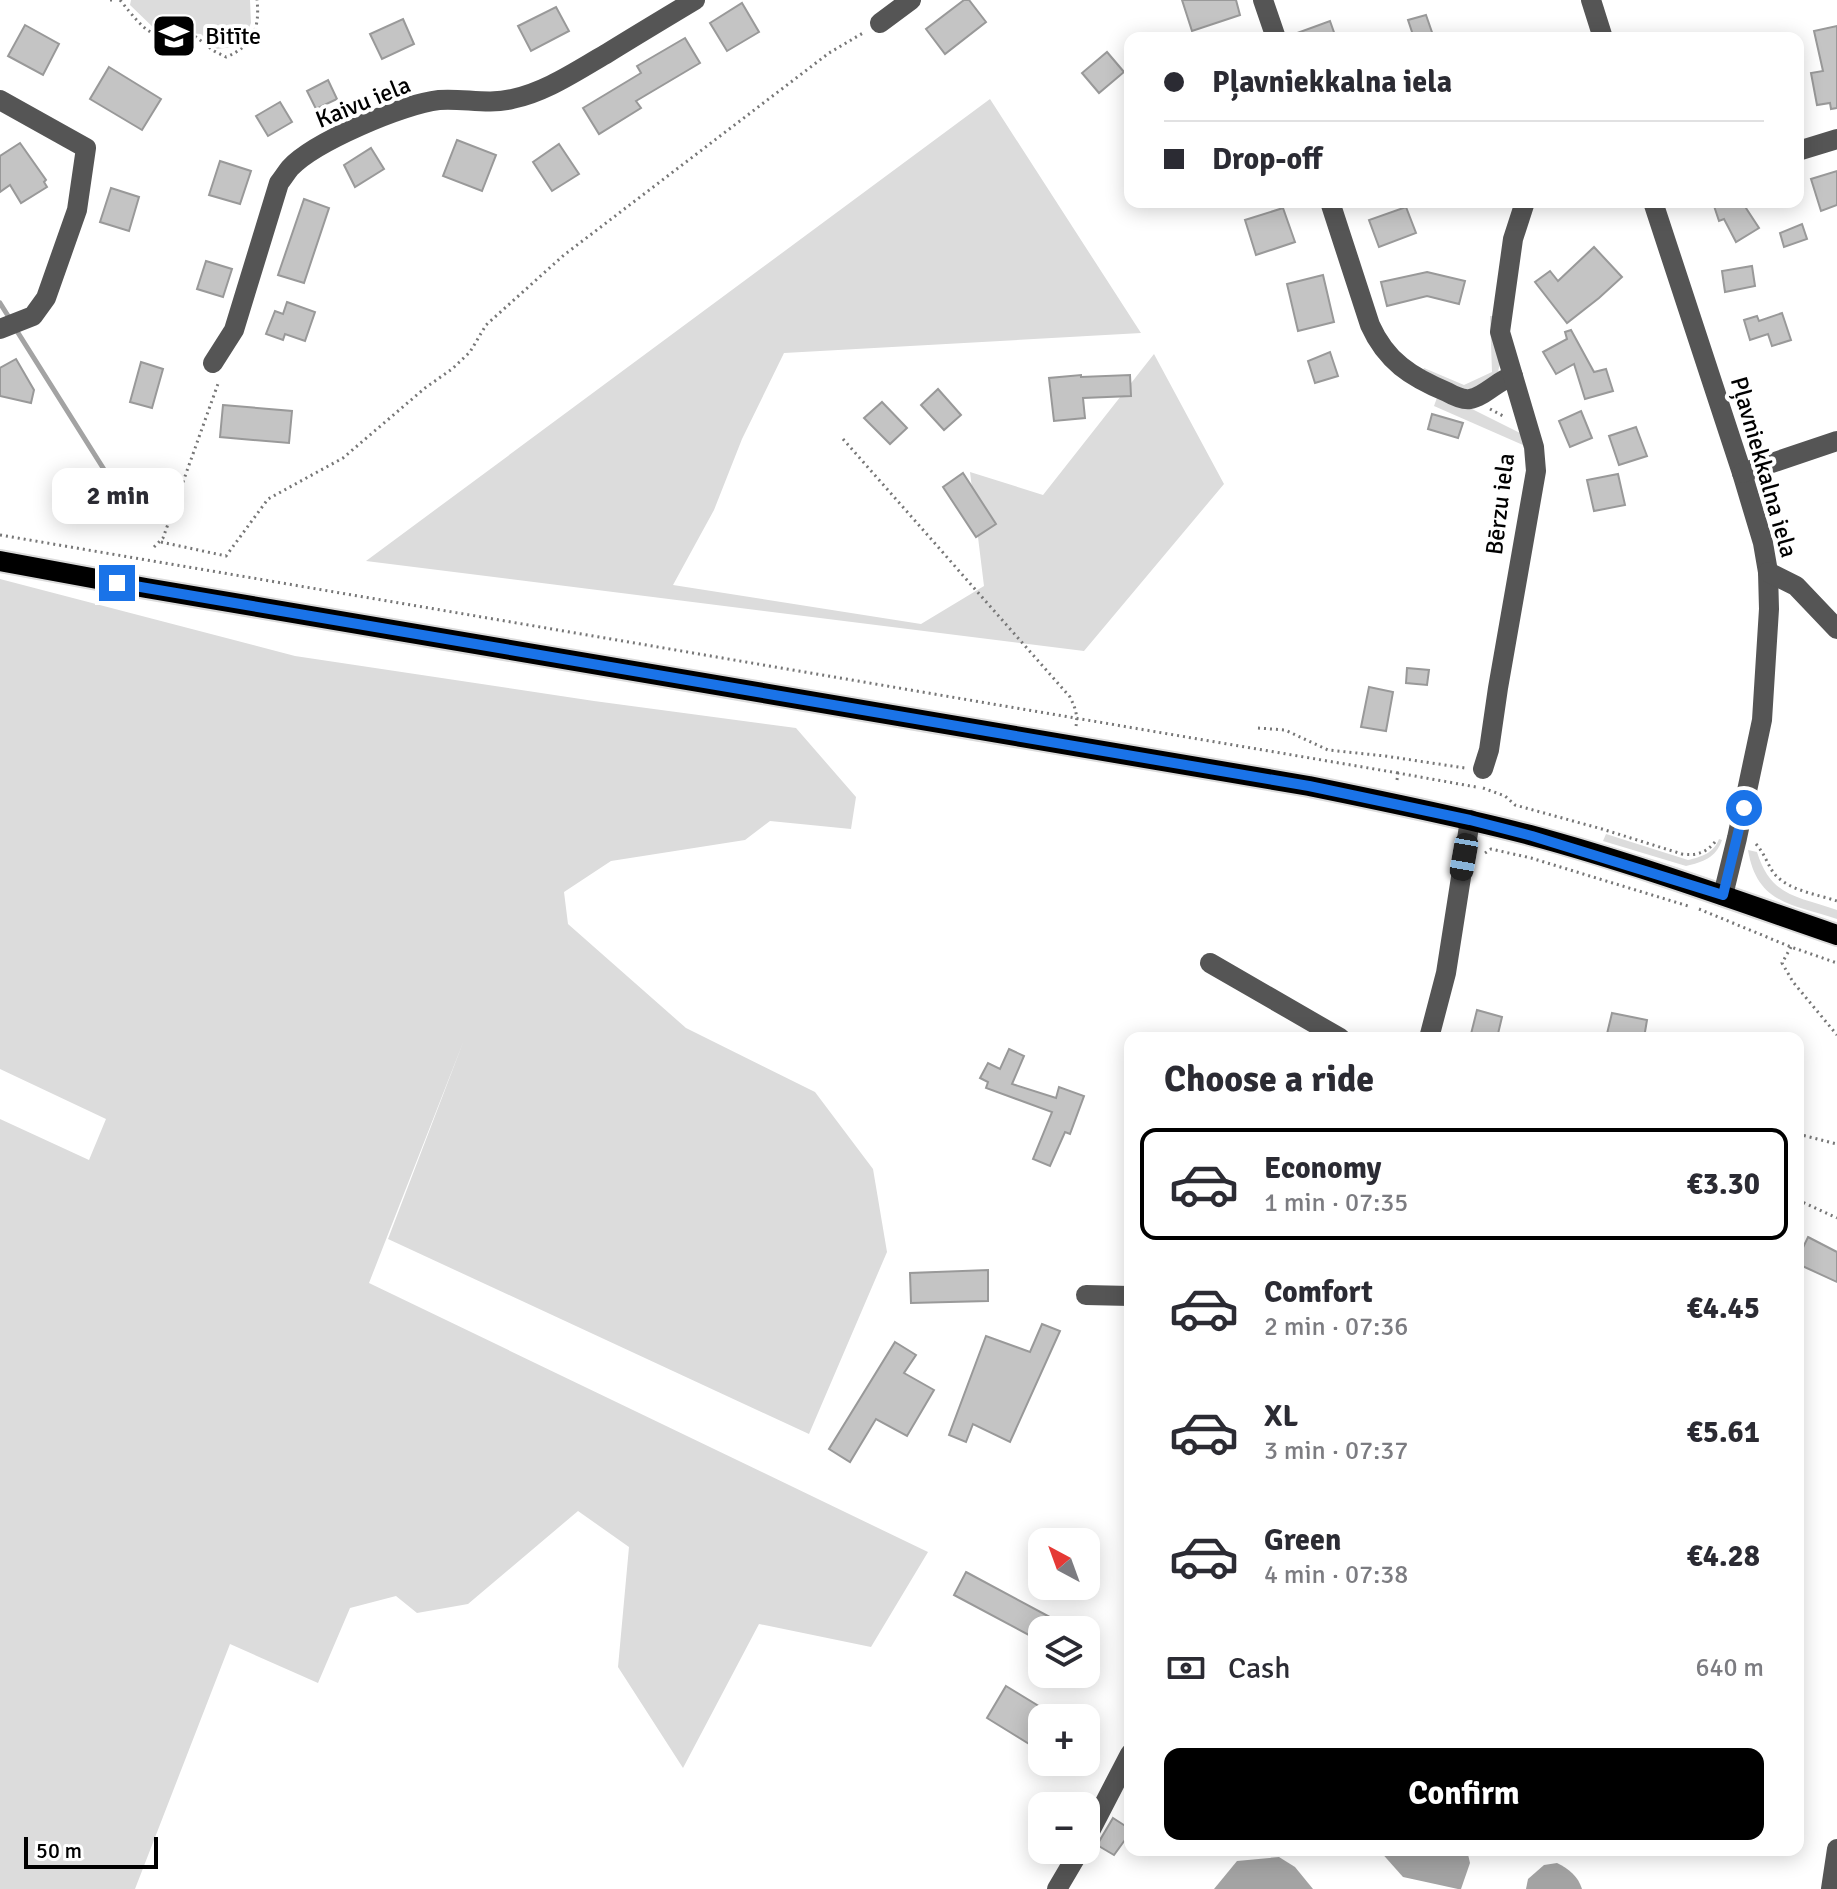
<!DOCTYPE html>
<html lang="en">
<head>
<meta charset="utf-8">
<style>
	:root { --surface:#fff; --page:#f7f7f7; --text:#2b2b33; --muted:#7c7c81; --line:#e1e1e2; --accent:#000 }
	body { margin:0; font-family:Signika,sans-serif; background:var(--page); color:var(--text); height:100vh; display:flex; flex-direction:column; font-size:30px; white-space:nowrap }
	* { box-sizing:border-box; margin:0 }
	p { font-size:26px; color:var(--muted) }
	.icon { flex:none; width:44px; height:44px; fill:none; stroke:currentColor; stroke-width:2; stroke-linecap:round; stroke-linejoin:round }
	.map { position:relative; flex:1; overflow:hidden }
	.side { position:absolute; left:1124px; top:1032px; width:680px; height:824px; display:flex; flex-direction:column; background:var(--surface); border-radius:16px; box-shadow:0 4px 20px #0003 }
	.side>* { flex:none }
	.guide { position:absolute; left:1124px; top:32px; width:680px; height:176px; border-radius:16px; box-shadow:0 4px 20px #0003; display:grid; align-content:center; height:176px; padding:0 40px; background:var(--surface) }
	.needle { width:52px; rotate:319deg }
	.tools { position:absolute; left:1028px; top:1528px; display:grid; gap:16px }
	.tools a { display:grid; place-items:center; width:72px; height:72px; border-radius:16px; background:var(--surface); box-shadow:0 4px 20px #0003; font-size:40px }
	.scale { position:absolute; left:24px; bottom:20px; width:134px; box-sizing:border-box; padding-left:8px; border:4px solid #000; border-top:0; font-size:22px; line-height:28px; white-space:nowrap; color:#000; -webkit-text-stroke:6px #fff; paint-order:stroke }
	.end { position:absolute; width:36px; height:36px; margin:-18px; border:10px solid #1a73e8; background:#fff; box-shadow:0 0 0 4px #fff }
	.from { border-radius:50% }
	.bubble { position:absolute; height:56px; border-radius:16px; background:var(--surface); box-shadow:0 4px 20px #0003; font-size:26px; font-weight:700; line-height:56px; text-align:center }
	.car { position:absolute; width:24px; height:48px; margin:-24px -12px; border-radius:10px; box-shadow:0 0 6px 2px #0007; background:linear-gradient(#222 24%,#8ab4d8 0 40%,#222 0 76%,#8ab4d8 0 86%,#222 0) }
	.guide b { display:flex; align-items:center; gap:28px; height:76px; font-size:30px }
	.guide b+b { border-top:2px solid var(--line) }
	.guide i { width:20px; height:20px; background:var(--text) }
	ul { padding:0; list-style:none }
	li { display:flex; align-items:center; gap:24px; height:112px; margin:0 16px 12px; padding:0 24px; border:4px solid transparent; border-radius:16px }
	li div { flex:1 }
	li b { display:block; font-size:30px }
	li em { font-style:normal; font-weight:700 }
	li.active { border-color:var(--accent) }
	li>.icon { width:72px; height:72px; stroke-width:1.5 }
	h2 { padding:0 40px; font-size:36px; line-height:96px }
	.pay { display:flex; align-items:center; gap:20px; height:88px; padding:0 40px; font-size:30px }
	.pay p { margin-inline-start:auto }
	.button { display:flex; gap:16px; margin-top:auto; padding:16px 40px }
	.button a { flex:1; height:92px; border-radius:16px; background:var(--accent); color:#fff; font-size:32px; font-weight:700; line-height:92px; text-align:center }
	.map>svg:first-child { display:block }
	.green { fill:#dcdcdc }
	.water { fill:#a3a3a3 }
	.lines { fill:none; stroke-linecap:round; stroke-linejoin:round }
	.stream { stroke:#a3a3a3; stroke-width:5 }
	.building { fill:#c4c4c4; stroke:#999; stroke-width:2 }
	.major-casing { stroke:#dbdbdb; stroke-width:24 }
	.path { stroke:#777; stroke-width:3; stroke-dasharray:2 4; stroke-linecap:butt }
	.minor { stroke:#555; stroke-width:20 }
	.major { stroke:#000; stroke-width:20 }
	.route { stroke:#1a73e8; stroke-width:10 }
	.labels { text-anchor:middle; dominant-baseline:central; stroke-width:8; stroke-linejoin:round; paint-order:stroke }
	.poi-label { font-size:24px; fill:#000; stroke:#fff; text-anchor:start }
	.street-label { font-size:24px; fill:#000; stroke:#fff }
</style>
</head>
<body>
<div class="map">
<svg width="1837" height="1889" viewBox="0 0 1837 1889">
	<rect width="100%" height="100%" fill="#fff"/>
	<g class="green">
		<polygon points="131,0 250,0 251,23 241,46 217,49 201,34 157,31 130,5"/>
		<polygon points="990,99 1141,333 784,353 742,439 714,510 673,585 921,624 984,586 970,472 1043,495 1154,354 1224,484 1084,651 366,561"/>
		<polygon points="1490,316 1494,316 1500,363 1498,372 1476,389 1460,389 1422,373 1424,368 1464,385 1492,372"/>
		<polygon points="1438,395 1470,408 1522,434 1523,445 1434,406"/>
		<polygon points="0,579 295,656 594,701 796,728 856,797 851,829 770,821 745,840 611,861 564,892 568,924 686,1028 815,1092 873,1169 887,1252 809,1434 388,1239 464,1040 369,1283 928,1552 871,1647 759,1624 683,1768 618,1667 629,1547 578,1511 468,1604 417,1613 396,1596 350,1608 318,1683 230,1644 135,1889 0,1889 0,1119 89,1160 106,1119 0,1069"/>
		<path d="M 1606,834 L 1688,860 C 1701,857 1714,853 1719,839 L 1722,840 C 1716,858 1703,862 1686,866 L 1603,841 Z"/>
		<path d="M 1748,850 L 1757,852 C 1771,897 1797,896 1837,910 L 1837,919 C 1792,904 1757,904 1748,850 Z"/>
	</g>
	<g class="water">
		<polygon points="1379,1850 1467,1850 1470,1863 1461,1889 1458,1889 1403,1877"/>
		<polygon points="1279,1857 1295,1867 1313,1889 1214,1889 1237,1861"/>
		<path d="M 1557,1863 C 1569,1869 1578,1876 1582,1889 L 1526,1889 L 1528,1879 L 1544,1865 Z"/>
	</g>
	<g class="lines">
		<g class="stream">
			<polyline points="0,303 10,319"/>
			<polyline points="15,328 127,506"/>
		</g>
	</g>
	<g class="building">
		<polygon points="964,0 969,0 986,22 945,54 926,29"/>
		<polygon points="1182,0 1236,0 1240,15 1192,31"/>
		<polygon points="742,3 759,32 727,51 710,23"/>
		<polygon points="556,7 569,31 531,51 518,26"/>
		<polygon points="1426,15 1434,38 1414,38 1408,20"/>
		<polygon points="403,19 414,44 382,59 370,34"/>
		<polygon points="1330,21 1336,38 1289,38 1289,36"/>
		<polygon points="25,25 59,44 43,75 8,56"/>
		<polygon points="1837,26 1837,108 1831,109 1830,103 1817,105 1811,73 1823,71 1814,31"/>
		<polygon points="685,38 700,63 636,101 641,108 599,134 583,108 641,73 637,66"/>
		<polygon points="1107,52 1124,72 1099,93 1082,73"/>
		<polygon points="109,67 161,99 142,130 90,99"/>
		<polygon points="328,80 337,99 316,109 307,91"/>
		<polygon points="280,102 292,122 268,136 256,116"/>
		<polygon points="457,140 496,155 482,191 443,176"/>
		<polygon points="20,143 46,180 44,182 47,187 21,203 10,185 0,192 0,156"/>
		<polygon points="559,144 579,174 552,191 533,162"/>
		<polygon points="371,148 384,169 355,187 344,165"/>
		<polygon points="220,161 251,171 240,204 209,195"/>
		<polygon points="1837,171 1837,205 1821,211 1811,179"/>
		<polygon points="111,188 139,197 129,231 100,222"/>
		<polygon points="304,199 329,208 304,283 278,275"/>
		<polygon points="1726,202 1742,202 1759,228 1736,242 1724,219 1719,221 1714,206"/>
		<polygon points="1406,207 1416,233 1379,247 1369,220"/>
		<polygon points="1283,208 1295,242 1256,255 1245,220"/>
		<polygon points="1802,224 1807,239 1784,247 1780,233"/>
		<polygon points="1594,247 1622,277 1599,298 1567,323 1535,282 1550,271 1558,281"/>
		<polygon points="206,261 232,269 223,297 197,289"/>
		<polygon points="1752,266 1755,286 1725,292 1722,271"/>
		<polygon points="1427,272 1465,281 1459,304 1427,296 1387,306 1381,282"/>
		<polygon points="1323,275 1334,322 1298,331 1287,284"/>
		<polygon points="287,302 315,312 305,341 285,334 283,340 266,334 275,311 283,314"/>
		<polygon points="1782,313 1791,340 1772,346 1768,334 1750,340 1744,320 1757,316 1759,321"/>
		<polygon points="1571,330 1594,372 1606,369 1613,391 1585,399 1574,364 1556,374 1543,352 1567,339 1565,332"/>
		<polygon points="1330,352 1338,376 1315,383 1308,361"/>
		<polygon points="16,359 34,390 31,403 0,396 0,368"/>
		<polygon points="141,362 163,369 152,408 130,402"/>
		<polygon points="1081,375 1081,377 1130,375 1131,396 1083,398 1085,418 1054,421 1049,378"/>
		<polygon points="938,389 961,415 944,430 921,405"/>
		<polygon points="882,402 907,428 890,444 864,418"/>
		<polygon points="223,405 292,411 289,443 220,437"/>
		<polygon points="1581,411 1592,438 1570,447 1559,421"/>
		<polygon points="1432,414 1463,423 1458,438 1428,429"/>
		<polygon points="1636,427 1647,456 1619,465 1609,436"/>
		<polygon points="963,473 996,524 976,537 943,487"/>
		<polygon points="1618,474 1625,505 1594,511 1587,480"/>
		<polygon points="1407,668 1429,670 1427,685 1406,683"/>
		<polygon points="1369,687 1393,692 1386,731 1361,727"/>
		<polygon points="1477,1010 1502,1017 1497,1038 1470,1038"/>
		<polygon points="1612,1013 1647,1020 1644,1038 1606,1038"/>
		<polygon points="1009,1049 1024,1056 1012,1084 1056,1098 1059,1087 1084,1096 1070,1134 1065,1132 1050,1166 1033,1159 1052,1112 986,1088 988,1082 980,1078 988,1063 1000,1069"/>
		<polygon points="1808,1237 1837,1252 1837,1282 1798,1264 1798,1258"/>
		<polygon points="988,1270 988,1301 911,1303 910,1273"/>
		<polygon points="1042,1324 1060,1331 1010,1442 973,1424 966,1442 949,1435 986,1336 1030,1352"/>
		<polygon points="895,1342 916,1355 904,1373 934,1390 907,1436 876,1419 850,1462 829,1449"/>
		<polygon points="966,1572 1074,1630 1042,1630 1042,1642 954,1595"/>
		<polygon points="1006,1686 1042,1708 1042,1752 987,1718"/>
		<polygon points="1113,1818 1130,1829 1130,1833 1114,1855 1097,1845"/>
	</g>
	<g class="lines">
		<g class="major-casing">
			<path id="major" d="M 0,561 L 146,588 L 1309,786 C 1383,801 1457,816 1530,835 C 1634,863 1735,900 1837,935"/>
		</g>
		<g class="path">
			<polyline points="110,0 115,0"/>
			<path d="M 120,0 C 145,31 154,44 196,37 L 214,51 L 226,57 C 253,46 260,28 257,0"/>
			<polyline points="1490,409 1505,417"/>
			<path d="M 843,439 L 1070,697 C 1075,707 1078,715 1076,726"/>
			<polyline points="0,535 1398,773"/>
			<polyline points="161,542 226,556 268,499 343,458 425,388 452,369 470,352 486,325 564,255 829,53 863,33"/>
			<polyline points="154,547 163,538 219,381"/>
			<polyline points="1258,728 1285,730 1328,750 1385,756 1465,768"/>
			<polyline points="1397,780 1398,773 1476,787"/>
			<path d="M 1483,788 L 1505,796 L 1515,805 L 1602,829 L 1682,854 C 1696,856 1706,853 1715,842"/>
			<path d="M 1756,844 C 1764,853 1767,863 1773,872 C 1786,890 1816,894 1837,901"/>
			<polyline points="1485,853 1491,849 1531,858 1688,906"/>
			<polyline points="1699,909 1791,947 1837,963"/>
			<polyline points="1791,947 1782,963 1793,982 1837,1035"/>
			<polyline points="1798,1134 1837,1144"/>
			<polyline points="1798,1200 1837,1218"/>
		</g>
		<g class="minor">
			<polyline points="1263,0 1276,38"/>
			<polyline points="1591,0 1603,38"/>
			<polyline points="880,23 911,0"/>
			<polyline points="0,100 86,148 77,210 46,298 33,316 0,329"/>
			<polyline points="1798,151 1837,139"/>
			<path d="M 1330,202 L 1370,325 C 1386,361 1411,377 1447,392 C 1454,396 1462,400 1470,399 C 1484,397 1498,380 1513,376"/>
			<polyline points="1653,202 1742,473 1763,543 1768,572 1769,609 1762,720 1737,838 1723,895"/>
			<path d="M 213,363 L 234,330 L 279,183 C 283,178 286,173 290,168 C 314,142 403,104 439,100 C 463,98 488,105 512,99 C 546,92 576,71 606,54 C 635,36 665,18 695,0"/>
			<polyline points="1742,473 1837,441"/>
			<polyline points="1768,572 1796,586 1837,629"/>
			<polyline points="1483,769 1489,750 1498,688 1536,471 1534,447 1500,332 1513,239 1525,202"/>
			<polyline points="1210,963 1340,1038"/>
			<polyline points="1429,1038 1446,973 1470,820"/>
			<polyline points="1086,1295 1130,1296"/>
			<polyline points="1086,1839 1130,1754"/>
			<polyline points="1057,1889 1080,1850"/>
			<polyline points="1831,1889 1837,1849"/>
		</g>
		<use href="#major" class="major"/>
	</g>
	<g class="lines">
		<polyline class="route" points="117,583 1309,786 1470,820 1532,836 1723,895 1744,808"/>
	</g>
	<defs>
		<g id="school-square" transform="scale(2.3)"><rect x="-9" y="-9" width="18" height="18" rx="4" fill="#000" stroke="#fff"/><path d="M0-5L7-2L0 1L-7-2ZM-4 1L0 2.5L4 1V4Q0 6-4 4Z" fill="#fff"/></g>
	</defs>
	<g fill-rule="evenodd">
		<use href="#school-square" x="174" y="36"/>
	</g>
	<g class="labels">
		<g class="poi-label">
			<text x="205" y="36">Bitīte</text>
		</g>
		<g class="street-label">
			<text transform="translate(363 102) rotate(-22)">Kaivu iela</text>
			<text transform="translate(1764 467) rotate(74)">Pļavniekkalna iela</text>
			<text transform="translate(1500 504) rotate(-83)">Bērzu iela</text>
		</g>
	</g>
</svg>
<div class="tools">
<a><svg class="needle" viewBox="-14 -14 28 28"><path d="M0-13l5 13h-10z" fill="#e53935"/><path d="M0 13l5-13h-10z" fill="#7c7c81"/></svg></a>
<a><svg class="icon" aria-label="layers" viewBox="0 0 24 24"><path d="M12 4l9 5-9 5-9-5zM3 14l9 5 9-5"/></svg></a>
<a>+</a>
<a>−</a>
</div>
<div class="scale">50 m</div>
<i class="end from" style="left:1744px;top:808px"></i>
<i class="end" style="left:117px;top:583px"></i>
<div class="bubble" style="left:52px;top:468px;width:132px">2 min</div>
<i class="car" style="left:1464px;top:857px;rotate:190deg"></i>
<div class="guide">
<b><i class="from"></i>Pļavniekkalna iela</b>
<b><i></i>Drop-off</b>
</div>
<section class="side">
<h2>Choose a ride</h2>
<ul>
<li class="active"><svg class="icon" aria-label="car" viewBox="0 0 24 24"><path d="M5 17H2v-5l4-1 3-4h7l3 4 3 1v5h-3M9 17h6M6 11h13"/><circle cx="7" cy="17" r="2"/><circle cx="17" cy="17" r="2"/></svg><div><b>Economy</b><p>1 min · 07:35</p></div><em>€3.30</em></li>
<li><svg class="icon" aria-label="car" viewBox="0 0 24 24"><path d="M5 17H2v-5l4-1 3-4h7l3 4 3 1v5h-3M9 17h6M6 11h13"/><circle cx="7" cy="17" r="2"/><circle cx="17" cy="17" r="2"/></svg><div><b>Comfort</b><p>2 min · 07:36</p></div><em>€4.45</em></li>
<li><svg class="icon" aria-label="car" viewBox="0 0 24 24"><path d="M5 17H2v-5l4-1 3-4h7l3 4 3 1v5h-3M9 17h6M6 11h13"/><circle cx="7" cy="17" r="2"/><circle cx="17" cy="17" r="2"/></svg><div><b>XL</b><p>3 min · 07:37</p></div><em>€5.61</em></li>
<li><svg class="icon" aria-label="car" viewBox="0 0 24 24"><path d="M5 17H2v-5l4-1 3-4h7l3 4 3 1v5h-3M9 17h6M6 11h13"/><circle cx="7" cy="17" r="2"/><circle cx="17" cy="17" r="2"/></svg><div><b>Green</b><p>4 min · 07:38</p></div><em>€4.28</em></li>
</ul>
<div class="pay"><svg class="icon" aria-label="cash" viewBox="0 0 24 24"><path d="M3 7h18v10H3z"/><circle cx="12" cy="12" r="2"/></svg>Cash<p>640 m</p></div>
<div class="button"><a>Confirm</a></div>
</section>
</div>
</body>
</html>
